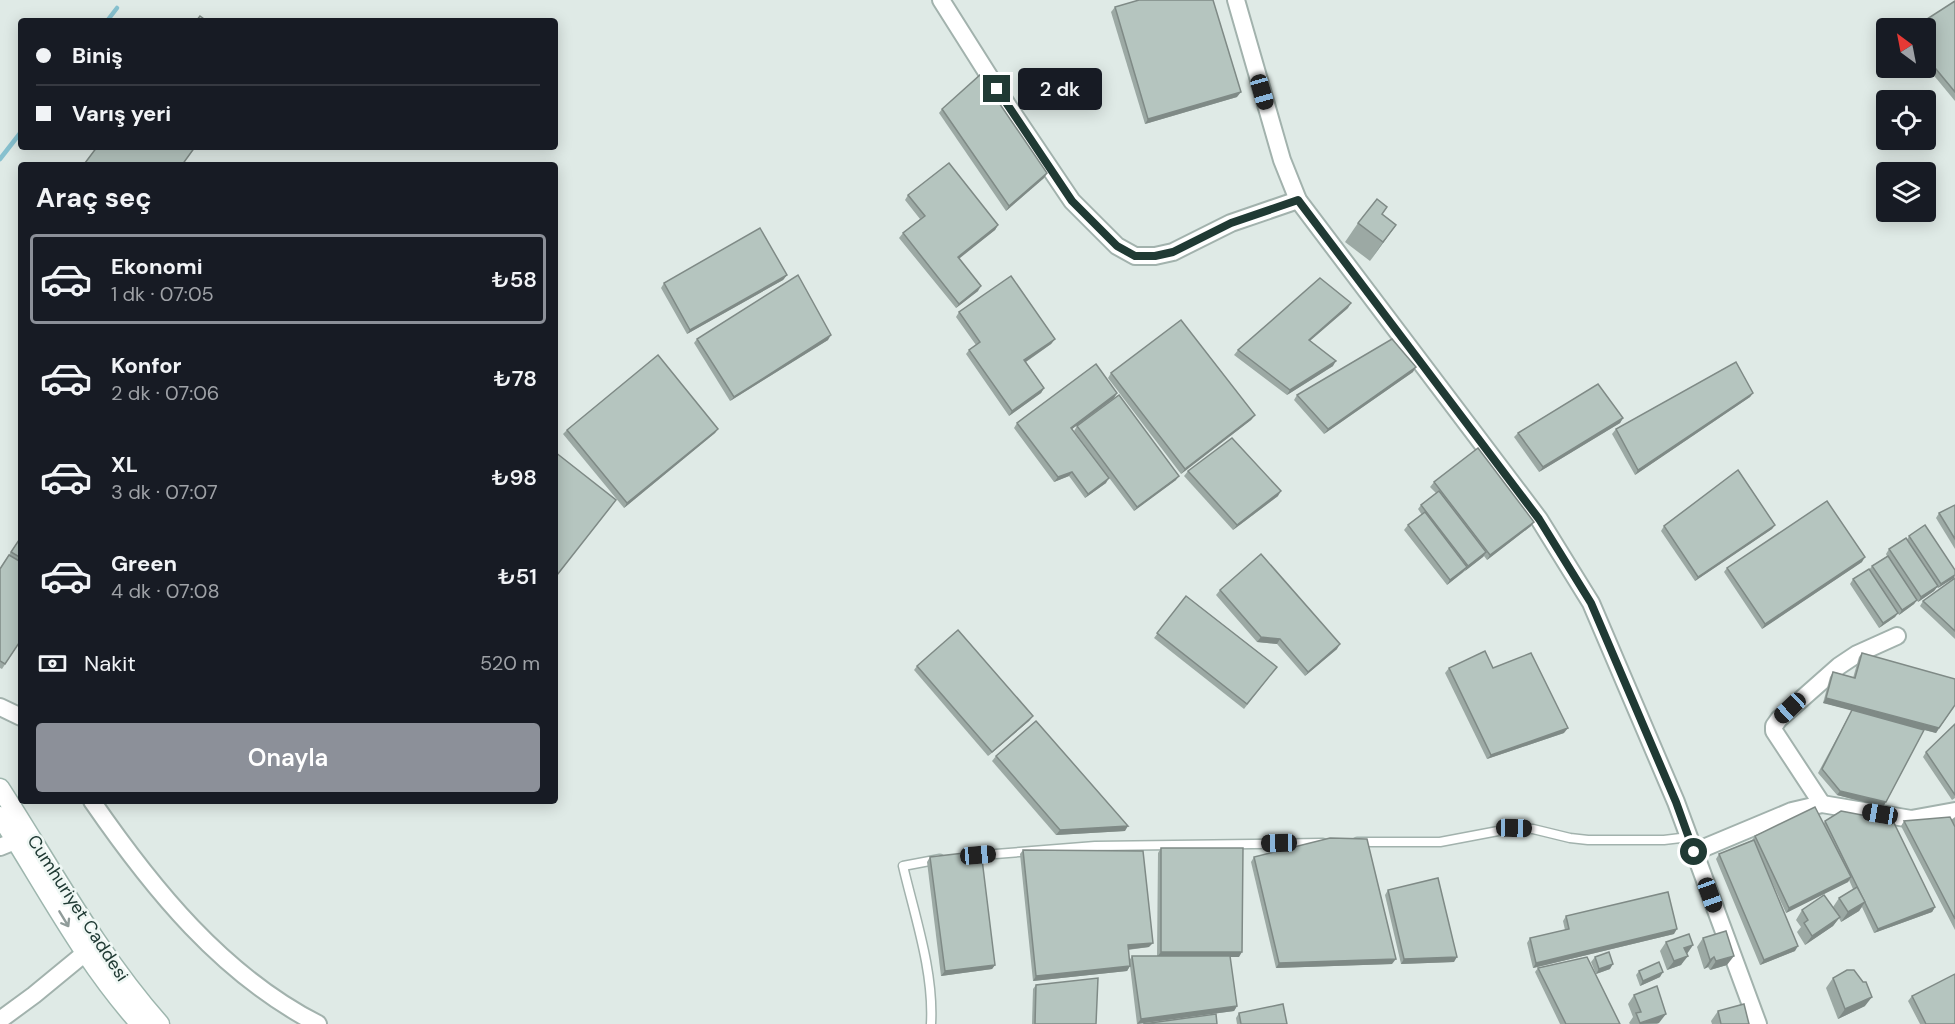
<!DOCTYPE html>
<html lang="tr">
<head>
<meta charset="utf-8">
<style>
	:root { --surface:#171b24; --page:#20242c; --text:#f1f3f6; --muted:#9ea1a6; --line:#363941; --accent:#8c9099 }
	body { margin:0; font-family:"DM Sans",sans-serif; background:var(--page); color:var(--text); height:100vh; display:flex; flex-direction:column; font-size:22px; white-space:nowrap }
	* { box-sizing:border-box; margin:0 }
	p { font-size:20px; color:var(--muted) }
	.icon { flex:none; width:33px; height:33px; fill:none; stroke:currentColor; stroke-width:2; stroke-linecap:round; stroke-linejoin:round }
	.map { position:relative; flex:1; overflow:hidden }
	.drawer { position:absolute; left:18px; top:162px; width:540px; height:642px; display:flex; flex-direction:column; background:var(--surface); border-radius:6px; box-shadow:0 3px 15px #0003 }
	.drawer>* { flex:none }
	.banner { position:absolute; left:18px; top:18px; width:540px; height:132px; border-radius:6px; box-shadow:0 3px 15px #0003; display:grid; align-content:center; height:132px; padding:0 18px; background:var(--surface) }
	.needle { width:39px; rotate:328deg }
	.controls { position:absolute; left:1876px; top:18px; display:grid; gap:12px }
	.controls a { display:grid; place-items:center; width:60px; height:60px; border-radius:6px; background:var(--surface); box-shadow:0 3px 15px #0003; font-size:30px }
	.end { position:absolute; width:27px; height:27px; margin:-14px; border:8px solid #203a34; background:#fff; box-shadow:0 0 0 3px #fff }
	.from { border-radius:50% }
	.bubble { position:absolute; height:42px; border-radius:6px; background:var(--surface); box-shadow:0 3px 15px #0003; font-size:20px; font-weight:600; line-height:42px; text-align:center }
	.car { position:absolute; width:18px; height:36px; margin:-18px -9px; border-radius:8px; box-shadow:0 0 4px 2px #0007; background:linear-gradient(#222 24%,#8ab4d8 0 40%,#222 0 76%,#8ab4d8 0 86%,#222 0) }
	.banner b { display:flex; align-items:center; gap:21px; height:57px; font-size:22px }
	.banner b+b { border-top:2px solid var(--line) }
	.banner i { width:15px; height:15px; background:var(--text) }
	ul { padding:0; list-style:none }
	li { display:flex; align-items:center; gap:18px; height:90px; margin:0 12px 9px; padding:0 6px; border:3px solid transparent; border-radius:6px }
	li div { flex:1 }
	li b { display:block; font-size:22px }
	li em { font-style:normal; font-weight:600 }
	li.current { border-color:var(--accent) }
	li>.icon { width:54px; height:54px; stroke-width:1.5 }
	h2 { padding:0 18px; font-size:27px; line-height:72px }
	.pay { display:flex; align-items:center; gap:15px; height:66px; padding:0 18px; font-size:22px }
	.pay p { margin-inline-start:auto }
	.primary-button { display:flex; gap:12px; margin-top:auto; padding:12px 18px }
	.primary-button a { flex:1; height:69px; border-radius:6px; background:var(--accent); color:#fff; font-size:24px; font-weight:600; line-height:69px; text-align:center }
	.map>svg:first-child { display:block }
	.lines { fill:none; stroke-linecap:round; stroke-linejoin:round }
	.stream { stroke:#87c1cf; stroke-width:4.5 }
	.lane-casing { stroke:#a2b2ad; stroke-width:11 }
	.street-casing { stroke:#a2b2ad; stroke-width:20 }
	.secondary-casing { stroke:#9eb6ae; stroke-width:21 }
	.lane { stroke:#fff; stroke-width:8 }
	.street { stroke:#fff; stroke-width:16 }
	.secondary { stroke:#fff; stroke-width:18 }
	.wall { fill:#9ca9a4 }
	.shaded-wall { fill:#7f8a86 }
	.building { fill:#b5c5bf; stroke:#7f8a86; stroke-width:1.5 }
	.oneway { stroke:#909c9a }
	.route { stroke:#203a34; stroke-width:8 }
	.labels { text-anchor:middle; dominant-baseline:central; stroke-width:5; stroke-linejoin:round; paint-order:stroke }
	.street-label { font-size:18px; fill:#203a34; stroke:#eff7f4 }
</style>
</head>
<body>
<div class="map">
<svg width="1955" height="1024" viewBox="0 0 1955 1024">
	<rect width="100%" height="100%" fill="#dfeae6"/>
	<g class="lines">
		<g class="stream">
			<polyline points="107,21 117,8"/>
			<polyline points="0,159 21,132"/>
		</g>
		<g class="lane-casing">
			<g id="lane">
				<polyline points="1357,842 1440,842 1514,828 1533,829 1570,838 1588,840 1664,840 1689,837"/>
				<polyline points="970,856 1095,846 1323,843"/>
				<path d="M 931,1024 C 934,972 915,917 903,866 L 940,859"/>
			</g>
		</g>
		<g class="street-casing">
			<g id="street">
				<polyline points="941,0 1008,106 1072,201 1117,246 1135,256 1155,256 1173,252 1231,223 1298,200"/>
				<polyline points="1236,0 1282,160 1298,200 1539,519 1591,603 1676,802 1758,1024"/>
				<polyline points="0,707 21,717"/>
				<path d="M 92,801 C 152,888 222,975 318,1024"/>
				<polyline points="1822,804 1774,731 1774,726 1779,719 1839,666 1857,654 1897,636"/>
				<polyline points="0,847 27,836"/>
				<polyline points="1694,852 1792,811 1822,804 1911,819 1955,811"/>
				<polyline points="0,1020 34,995 96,944"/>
			</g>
		</g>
		<g class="secondary-casing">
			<g id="secondary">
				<path d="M 0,788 C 51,867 97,953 160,1024"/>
				<path d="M 0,816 C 45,886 84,962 140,1024"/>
			</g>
		</g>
		<use href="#lane" class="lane"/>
		<use href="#street" class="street"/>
		<use href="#secondary" class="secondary"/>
	</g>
	<g class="wall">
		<polygon points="1955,1 1955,101 1926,66 1926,28"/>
		<polygon points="1115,7 1237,97 1145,124 1111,12"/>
		<polygon points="942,109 1047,173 1044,178 1006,211 939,113"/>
		<polygon points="908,195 998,225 995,230 959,258 978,291 956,308 899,238 903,233 920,219 905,200"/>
		<polygon points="1358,223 1396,225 1370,261 1345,242"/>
		<polygon points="787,275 783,280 687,334 661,288 664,283"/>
		<polygon points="1348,308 1310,341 1333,366 1287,395 1234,355 1238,350"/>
		<polygon points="959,312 1055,339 1051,344 1026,362 1044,388 1041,393 1009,416 966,354 969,350 976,345 956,317"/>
		<polygon points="697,339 828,340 730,401 694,343"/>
		<polygon points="1413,372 1324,434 1294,400 1297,395"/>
		<polygon points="1111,373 1255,415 1251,420 1181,474 1108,378"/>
		<polygon points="1117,393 1114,398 1072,429 1106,483 1085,498 1069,476 1054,482 1014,428 1017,423"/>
		<polygon points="1753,393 1750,397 1635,475 1612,434 1616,429"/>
		<polygon points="1623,418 1620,423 1539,472 1514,437 1518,433"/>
		<polygon points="1077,426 1176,480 1134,511 1074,431"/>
		<polygon points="718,429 715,433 624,508 563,434 567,430"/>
		<polygon points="1188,471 1278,496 1233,530 1184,476"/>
		<polygon points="1434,482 1531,526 1487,560 1484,556 1447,585 1404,530 1408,525 1422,515 1418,509 1421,505 1436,493 1430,487"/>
		<polygon points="1955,505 1955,549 1936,518 1939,513"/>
		<polygon points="1775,525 1772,529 1695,581 1661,531 1664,526"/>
		<polygon points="1909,536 1955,570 1955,576 1938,588 1937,587 1934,591 1918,602 1917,600 1914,604 1899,615 1898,613 1895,617 1879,628 1850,584 1853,579 1869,570 1872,566 1887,556 1886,554 1889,549 1907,540"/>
		<polygon points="21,537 21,640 2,669 0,668 0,568"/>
		<polygon points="1862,562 1762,629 1724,572 1727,568"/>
		<polygon points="1955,578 1955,639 1920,606 1923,601"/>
		<polygon points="1220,590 1337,649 1305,676 1277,644 1257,642 1216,595"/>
		<polygon points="1186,596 1277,667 1244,709 1154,638"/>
		<polygon points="1862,653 1954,707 1936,733 1917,728 1883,807 1837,795 1818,773 1852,710 1823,703 1830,677 1833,672 1853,678 1859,657"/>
		<polygon points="917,666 1033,716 1029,721 988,756 914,670"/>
		<polygon points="1449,668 1493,668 1564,733 1487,759 1445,673"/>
		<polygon points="1955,724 1955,798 1952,800 1923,757 1926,752"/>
		<polygon points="996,756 1125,831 1056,835 992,761"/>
		<polygon points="1955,817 1955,930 1901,826 1904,821 1951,820"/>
		<polygon points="1825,821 1935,907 1932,912 1874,933 1862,907 1859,911 1841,922 1839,918 1833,926 1805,945 1797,932 1801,927 1796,920 1802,910 1833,907 1839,898 1853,889 1849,880 1848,882 1786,913 1771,880 1795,951 1760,965 1716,859 1719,854 1752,840 1755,836 1824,823"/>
		<polygon points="1161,848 1239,957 1230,957 1237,1006 1234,1011 1137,1024 1130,966 1127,971 1033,981 1020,854 1023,850 1149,947 1128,950 1129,961 1132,956 1157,956 1158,853"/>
		<polygon points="930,857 995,965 992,969 941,976 927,862"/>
		<polygon points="1254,857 1392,964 1276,968 1251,862"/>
		<polygon points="1388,890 1454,962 1401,964 1385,895"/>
		<polygon points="1566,916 1674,934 1533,968 1527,943 1530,938 1565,930 1563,921"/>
		<polygon points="1703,938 1727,965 1710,970 1708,967 1704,969 1697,947"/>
		<polygon points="1666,942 1693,945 1687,954 1681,965 1667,970 1660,951"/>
		<polygon points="1595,957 1610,969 1596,974 1591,962"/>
		<polygon points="1538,968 1620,1024 1560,1024 1535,972"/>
		<polygon points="1639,971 1660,977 1640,986 1636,975"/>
		<polygon points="1833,978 1863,982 1865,1006 1838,1019 1826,988"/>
		<polygon points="1036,985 1096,1024 1032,1024 1033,989"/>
		<polygon points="1634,995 1659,1023 1657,1024 1630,1024 1629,1023 1633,1017 1628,1004"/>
		<polygon points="1912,996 1955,1024 1920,1024 1908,1001"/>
		<polygon points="1718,1011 1749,1024 1712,1024 1711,1021"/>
		<polygon points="1239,1013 1287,1024 1237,1024 1236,1018"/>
	</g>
	<g class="shaded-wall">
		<polygon points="1241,92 1237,97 1145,124 1148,119"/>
		<polygon points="1047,173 1044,178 1006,211 1009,206"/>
		<polygon points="998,225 995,230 955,262 958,257"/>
		<polygon points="1396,225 1370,261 1383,242"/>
		<polygon points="787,275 783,280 687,334 690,330"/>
		<polygon points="981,286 978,291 956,308 959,304"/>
		<polygon points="1351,303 1348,308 1306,344 1309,340"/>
		<polygon points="831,335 828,340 730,401 734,397"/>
		<polygon points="1055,339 1051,344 1021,365 1024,360"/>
		<polygon points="1336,361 1333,366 1287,395 1290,390"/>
		<polygon points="1416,367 1413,372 1324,434 1328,429"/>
		<polygon points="1044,388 1041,393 1009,416 1012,411"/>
		<polygon points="1117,393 1114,398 1068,432 1071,428"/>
		<polygon points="1753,393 1750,397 1635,475 1638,470"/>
		<polygon points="1255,415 1251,420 1181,474 1185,469"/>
		<polygon points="1623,418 1620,423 1539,472 1543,467"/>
		<polygon points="718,429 715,433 624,508 627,503"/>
		<polygon points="1072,472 1069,476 1054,482 1058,477"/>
		<polygon points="1179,476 1176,480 1134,511 1137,507"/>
		<polygon points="1109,478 1106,483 1085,498 1088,494"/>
		<polygon points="1281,491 1278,496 1233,530 1237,525"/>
		<polygon points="1534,522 1531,526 1487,560 1490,555"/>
		<polygon points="1775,525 1772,529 1695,581 1698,577"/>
		<polygon points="1486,552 1483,557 1465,571 1468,566"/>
		<polygon points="1865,557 1862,562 1762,629 1765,624"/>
		<polygon points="1467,567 1463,572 1447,585 1450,580"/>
		<polygon points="1955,575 1954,578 1938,588 1941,584"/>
		<polygon points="1938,586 1934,591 1918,602 1921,597"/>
		<polygon points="1917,600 1914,604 1899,615 1902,610"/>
		<polygon points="1898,613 1895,617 1879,628 1883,623"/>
		<polygon points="1261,637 1280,639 1277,644 1257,642"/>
		<polygon points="1340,644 1337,649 1305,676 1308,672"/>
		<polygon points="1826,698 1939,728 1936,733 1823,703"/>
		<polygon points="1033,716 1029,721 988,756 992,752"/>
		<polygon points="1568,728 1564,733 1487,759 1491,755"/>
		<polygon points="1840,791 1886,802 1883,807 1837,795"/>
		<polygon points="1128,826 1125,831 1056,835 1060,830"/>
		<polygon points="1851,877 1848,882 1786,913 1789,908"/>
		<polygon points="1865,902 1859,911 1841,922 1848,912"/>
		<polygon points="1935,907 1932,912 1874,933 1878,929"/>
		<polygon points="1840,917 1833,926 1805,945 1812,936"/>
		<polygon points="1677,929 1674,934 1533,968 1536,963"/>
		<polygon points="1153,943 1149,947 1124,950 1128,945"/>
		<polygon points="1693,945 1686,955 1684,948"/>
		<polygon points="1798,946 1795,951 1760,965 1764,960"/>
		<polygon points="1161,952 1242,952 1239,957 1157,957"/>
		<polygon points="1688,956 1681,965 1667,970 1674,961"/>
		<polygon points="1734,956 1727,965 1710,970 1716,961"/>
		<polygon points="1457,957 1454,962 1401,964 1404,959"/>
		<polygon points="1714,957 1708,967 1704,969 1710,960"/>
		<polygon points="1396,959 1392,964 1276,968 1279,963"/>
		<polygon points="1613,964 1610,969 1596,974 1599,969"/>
		<polygon points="995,965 992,969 941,976 945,971"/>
		<polygon points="1130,966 1127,971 1033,981 1036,976"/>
		<polygon points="1663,972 1660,977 1640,986 1643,981"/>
		<polygon points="1872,997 1865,1006 1838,1019 1845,1009"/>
		<polygon points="1237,1006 1234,1011 1137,1024 1141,1019"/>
		<polygon points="1666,1014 1659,1023 1640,1024 1640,1023"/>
	</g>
	<g class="building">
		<polygon points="1139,0 1213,0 1241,92 1148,119 1115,7"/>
		<polygon points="1955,1 1955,92 1926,57 1926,28 1913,28"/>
		<polygon points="200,16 207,21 196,21"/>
		<polygon points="980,75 1047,173 1009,206 942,109"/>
		<polygon points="97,147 195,147 182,165 87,165 85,163"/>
		<polygon points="949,163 998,225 958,257 981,286 959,304 903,233 925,216 908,195"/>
		<polygon points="1377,199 1387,207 1382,214 1396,225 1383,242 1358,223"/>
		<polygon points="760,228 787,275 690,330 664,283"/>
		<polygon points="798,275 831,335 734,397 697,339"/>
		<polygon points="1011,276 1055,339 1024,360 1044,388 1012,411 969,350 980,342 959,312"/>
		<polygon points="1320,278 1351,303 1309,340 1336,361 1290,390 1238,350"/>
		<polygon points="1181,320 1255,415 1185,469 1111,373"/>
		<polygon points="1392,339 1416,367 1328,429 1297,395"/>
		<polygon points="658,355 718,429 627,503 567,430"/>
		<polygon points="1736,362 1753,393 1638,470 1616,429"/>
		<polygon points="1096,364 1117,393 1071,428 1109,478 1088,494 1072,472 1058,477 1017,423"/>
		<polygon points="1598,384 1623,418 1543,467 1518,433"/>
		<polygon points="1119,395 1179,476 1137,507 1077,426"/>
		<polygon points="1232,438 1281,491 1237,525 1188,471"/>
		<polygon points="1478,448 1534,522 1490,555 1434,482"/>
		<polygon points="555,452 616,500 557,575 555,574"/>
		<polygon points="1738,470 1775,525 1698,577 1664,526"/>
		<polygon points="1439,491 1486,552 1468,566 1421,505"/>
		<polygon points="1827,501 1865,557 1765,624 1727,568"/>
		<polygon points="1955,505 1955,539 1939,513"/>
		<polygon points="1425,512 1467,567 1450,580 1408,525"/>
		<polygon points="1925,525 1955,570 1955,575 1941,584 1909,536"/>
		<polygon points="21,537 21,558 11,552"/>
		<polygon points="1906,538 1938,586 1921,597 1889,549"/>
		<polygon points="1261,554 1340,644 1308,672 1280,639 1261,637 1220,590"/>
		<polygon points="9,555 21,562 21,640 5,664 0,661 0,569"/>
		<polygon points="1888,556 1917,600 1902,610 1872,566"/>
		<polygon points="1869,569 1898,613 1883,623 1853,579"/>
		<polygon points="1955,578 1955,631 1923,601"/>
		<polygon points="1186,596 1277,667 1247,704 1157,633"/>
		<polygon points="958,630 1033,716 992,752 917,666"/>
		<polygon points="1485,651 1493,668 1531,653 1568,728 1491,755 1449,668"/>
		<polygon points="1862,653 1955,679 1955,705 1939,728 1826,698 1833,672 1855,678"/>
		<polygon points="1852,710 1924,730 1886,802 1840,791 1822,769"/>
		<polygon points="1036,721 1128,826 1060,830 996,756"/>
		<polygon points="1955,724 1955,795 1926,752"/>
		<polygon points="1815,807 1851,877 1789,908 1755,836"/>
		<polygon points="1841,811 1893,821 1935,907 1878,929 1825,821"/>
		<polygon points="1950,817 1955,827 1955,919 1904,821"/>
		<polygon points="1330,838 1367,839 1396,959 1279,963 1254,857"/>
		<polygon points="1754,840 1798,946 1764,960 1719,854"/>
		<polygon points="1161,848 1243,848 1242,952 1161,952"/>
		<polygon points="1023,850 1143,851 1153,943 1128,945 1130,966 1036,976"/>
		<polygon points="981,851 995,965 945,971 930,857"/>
		<polygon points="1438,878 1457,957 1404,959 1388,890"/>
		<polygon points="1857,887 1865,902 1848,912 1839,898"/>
		<polygon points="1668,892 1677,929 1536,963 1530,938 1569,929 1566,916"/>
		<polygon points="1824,895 1840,917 1812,936 1804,923 1808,920 1802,910"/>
		<polygon points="1726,931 1734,956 1716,961 1714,957 1710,960 1703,938"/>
		<polygon points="1689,934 1693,945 1684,948 1688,956 1674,961 1666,942"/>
		<polygon points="1609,952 1613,964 1599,969 1595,957"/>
		<polygon points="1132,956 1230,956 1237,1006 1141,1019"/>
		<polygon points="1587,957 1620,1024 1566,1024 1538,968"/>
		<polygon points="1659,962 1663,972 1643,981 1639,971"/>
		<polygon points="1847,970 1854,970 1863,982 1866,982 1872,997 1845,1009 1833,978"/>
		<polygon points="1955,974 1955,1024 1926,1024 1912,996"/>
		<polygon points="1098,978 1096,1024 1035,1024 1036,985"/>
		<polygon points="1657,986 1666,1014 1640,1023 1636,1013 1641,1012 1634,995"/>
		<polygon points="1283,1004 1287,1024 1241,1024 1239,1013"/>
		<polygon points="1744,1004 1749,1024 1721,1024 1718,1011"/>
		<polygon points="1216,1014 1217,1024 1143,1024"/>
	</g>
	<defs><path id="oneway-shaft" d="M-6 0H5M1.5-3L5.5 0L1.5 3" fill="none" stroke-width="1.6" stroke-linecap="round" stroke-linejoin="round" transform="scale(1.5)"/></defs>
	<use class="oneway" href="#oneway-shaft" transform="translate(64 919) rotate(59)"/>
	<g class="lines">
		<polyline class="route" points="997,89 1072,201 1117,246 1135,256 1155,256 1173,252 1231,223 1298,200 1539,519 1591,603 1676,802 1694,852"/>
	</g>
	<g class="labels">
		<g class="street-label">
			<text transform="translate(78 908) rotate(57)">Cumhuriyet Caddesi</text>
		</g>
	</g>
</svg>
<div class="controls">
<a><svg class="needle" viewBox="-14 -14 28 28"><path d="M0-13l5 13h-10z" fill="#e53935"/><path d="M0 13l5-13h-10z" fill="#9ea1a6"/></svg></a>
<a><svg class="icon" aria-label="locate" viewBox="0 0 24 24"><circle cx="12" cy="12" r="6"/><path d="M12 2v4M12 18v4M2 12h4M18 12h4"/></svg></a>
<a><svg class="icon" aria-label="layers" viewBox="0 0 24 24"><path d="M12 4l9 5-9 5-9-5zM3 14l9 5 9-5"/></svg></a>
</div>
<i class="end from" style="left:1694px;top:852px"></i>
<i class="end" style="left:997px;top:89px"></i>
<div class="bubble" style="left:1018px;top:68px;width:84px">2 dk</div>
<i class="car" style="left:1262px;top:92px;rotate:164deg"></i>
<i class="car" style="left:1790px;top:708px;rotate:227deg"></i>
<i class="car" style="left:1880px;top:814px;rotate:279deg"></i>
<i class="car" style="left:1514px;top:828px;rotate:91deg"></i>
<i class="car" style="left:1279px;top:843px;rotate:269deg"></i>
<i class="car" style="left:978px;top:855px;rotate:85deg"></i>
<i class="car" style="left:1710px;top:895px;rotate:160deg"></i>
<div class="banner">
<b><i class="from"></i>Biniş</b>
<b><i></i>Varış yeri</b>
</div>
<section class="drawer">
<h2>Araç seç</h2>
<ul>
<li class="current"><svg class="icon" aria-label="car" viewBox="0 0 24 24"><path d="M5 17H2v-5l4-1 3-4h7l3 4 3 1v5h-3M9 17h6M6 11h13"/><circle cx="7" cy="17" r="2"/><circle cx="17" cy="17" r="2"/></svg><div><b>Ekonomi</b><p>1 dk · 07:05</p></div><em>₺58</em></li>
<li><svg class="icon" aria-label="car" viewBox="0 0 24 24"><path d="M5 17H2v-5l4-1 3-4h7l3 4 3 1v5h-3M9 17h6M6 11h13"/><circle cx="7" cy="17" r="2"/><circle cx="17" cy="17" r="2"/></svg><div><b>Konfor</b><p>2 dk · 07:06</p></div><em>₺78</em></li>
<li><svg class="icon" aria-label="car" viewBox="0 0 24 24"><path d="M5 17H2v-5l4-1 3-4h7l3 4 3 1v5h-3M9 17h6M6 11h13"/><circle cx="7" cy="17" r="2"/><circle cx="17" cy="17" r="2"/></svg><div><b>XL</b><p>3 dk · 07:07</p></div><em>₺98</em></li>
<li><svg class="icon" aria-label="car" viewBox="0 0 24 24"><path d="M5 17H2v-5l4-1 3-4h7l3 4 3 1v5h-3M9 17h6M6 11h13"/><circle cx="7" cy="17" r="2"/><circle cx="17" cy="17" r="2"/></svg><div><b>Green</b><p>4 dk · 07:08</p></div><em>₺51</em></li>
</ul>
<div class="pay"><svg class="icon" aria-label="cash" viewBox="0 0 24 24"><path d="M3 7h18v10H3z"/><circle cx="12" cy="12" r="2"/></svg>Nakit<p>520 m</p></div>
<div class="primary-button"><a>Onayla</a></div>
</section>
</div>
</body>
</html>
